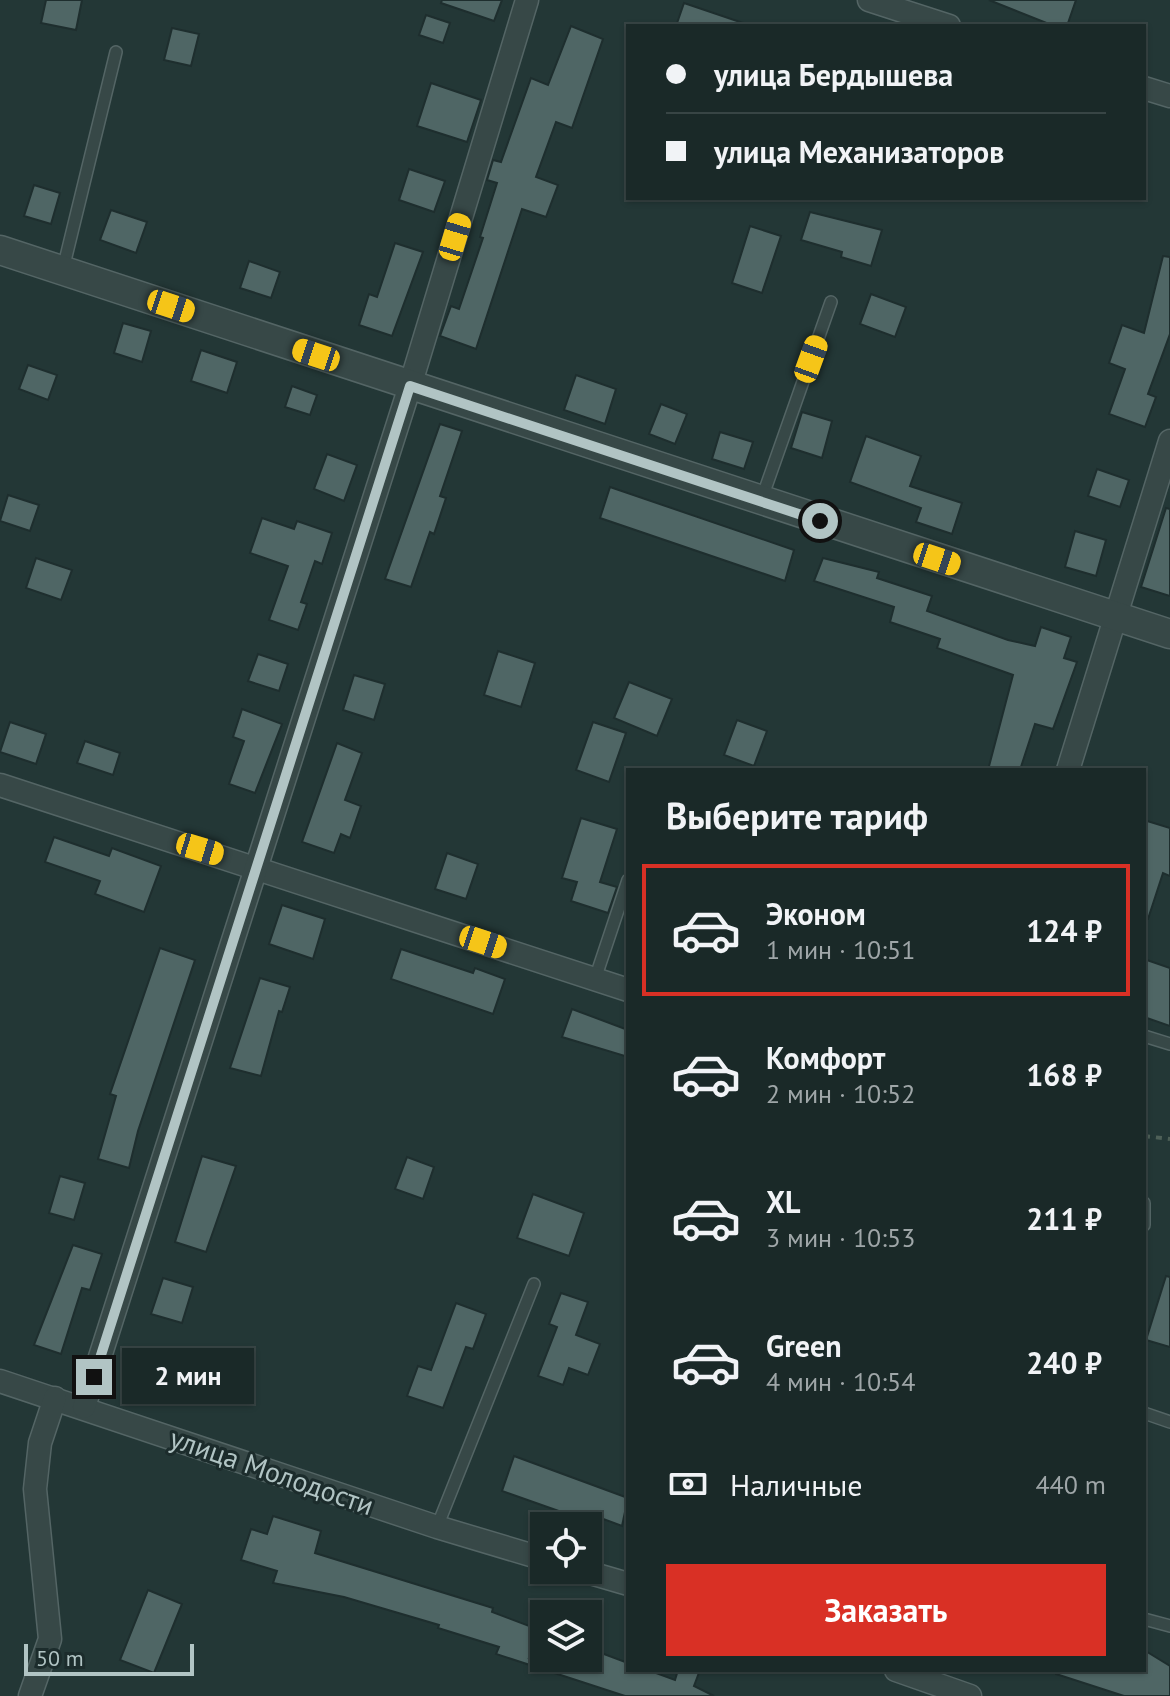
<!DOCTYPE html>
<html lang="ru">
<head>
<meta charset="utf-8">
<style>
	:root { --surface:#1a2928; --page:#273534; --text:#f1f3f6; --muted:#9fa6a8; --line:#384545; --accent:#d93025 }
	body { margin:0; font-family:"PT Sans",sans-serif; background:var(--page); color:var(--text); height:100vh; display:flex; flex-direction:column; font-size:30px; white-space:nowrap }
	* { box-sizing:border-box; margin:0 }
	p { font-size:26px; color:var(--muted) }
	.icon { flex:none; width:44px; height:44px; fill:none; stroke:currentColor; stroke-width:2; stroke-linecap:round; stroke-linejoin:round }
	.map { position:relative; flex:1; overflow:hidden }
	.details { position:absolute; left:626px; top:768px; width:520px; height:904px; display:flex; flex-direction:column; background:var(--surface); border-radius:0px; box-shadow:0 2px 6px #0004,0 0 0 2px var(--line) }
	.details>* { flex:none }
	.top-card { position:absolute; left:626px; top:24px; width:520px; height:176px; border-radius:0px; box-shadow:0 2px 6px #0004,0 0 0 2px var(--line); display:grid; align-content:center; height:176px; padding:0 40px; background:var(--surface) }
	.tools { position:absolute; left:530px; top:1512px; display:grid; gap:16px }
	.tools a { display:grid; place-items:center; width:72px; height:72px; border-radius:0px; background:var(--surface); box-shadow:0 2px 6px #0004,0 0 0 2px var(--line); font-size:40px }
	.scale { position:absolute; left:24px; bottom:20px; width:170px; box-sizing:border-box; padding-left:8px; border:4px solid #b1c4c4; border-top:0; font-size:22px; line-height:28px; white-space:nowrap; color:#b1c4c4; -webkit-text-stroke:6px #1c2c2c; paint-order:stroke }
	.end { position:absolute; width:36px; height:36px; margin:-18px; border:10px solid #b1c4c4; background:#111; box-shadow:0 0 0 4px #111 }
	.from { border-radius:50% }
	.bubble { position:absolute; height:56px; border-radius:0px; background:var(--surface); box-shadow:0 2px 6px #0004,0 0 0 2px var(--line); font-size:26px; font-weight:600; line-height:56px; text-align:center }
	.car { position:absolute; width:24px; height:48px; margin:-24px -12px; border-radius:10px; box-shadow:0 0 6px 2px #0007; background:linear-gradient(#f5c518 24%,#345 0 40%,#f5c518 0 76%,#345 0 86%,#f5c518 0) }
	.top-card b { display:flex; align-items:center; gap:28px; height:76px; font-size:30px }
	.top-card b+b { border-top:2px solid var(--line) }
	.top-card i { width:20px; height:20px; background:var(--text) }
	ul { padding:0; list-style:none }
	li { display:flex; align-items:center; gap:24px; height:132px; margin:0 16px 12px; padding:0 24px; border:4px solid transparent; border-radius:0px }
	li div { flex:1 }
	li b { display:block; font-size:30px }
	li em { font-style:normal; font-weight:600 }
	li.selected { border-color:var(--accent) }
	li>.icon { width:72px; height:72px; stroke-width:1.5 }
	h2 { padding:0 40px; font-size:36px; line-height:96px }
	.pay { display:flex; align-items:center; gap:20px; height:88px; padding:0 40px; font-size:30px }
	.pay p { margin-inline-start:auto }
	.cta { display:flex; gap:16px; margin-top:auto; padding:16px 40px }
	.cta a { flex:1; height:92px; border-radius:0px; background:var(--accent); color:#fff; font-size:32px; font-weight:600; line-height:92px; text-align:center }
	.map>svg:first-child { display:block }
	.building { fill:#4f6665; stroke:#1e2e2e; stroke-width:2 }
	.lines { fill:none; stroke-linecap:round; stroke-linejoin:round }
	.service-casing { stroke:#546565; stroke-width:14 }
	.minor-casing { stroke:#546565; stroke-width:25 }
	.tertiary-casing { stroke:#546565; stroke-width:31 }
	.path { stroke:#4e6058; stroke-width:4; stroke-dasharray:6 6; stroke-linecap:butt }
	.service { stroke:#374847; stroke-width:11 }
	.minor { stroke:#374847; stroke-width:22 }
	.tertiary { stroke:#374847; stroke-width:28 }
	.route { stroke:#b1c4c4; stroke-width:10 }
	.labels { text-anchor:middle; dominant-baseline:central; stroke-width:6; stroke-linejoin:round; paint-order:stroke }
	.street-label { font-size:28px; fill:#b1c4c4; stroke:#1c2c2c }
</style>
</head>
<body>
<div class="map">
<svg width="1170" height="1696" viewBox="0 0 1170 1696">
	<rect width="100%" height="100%" fill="#233736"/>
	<g class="building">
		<polygon points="46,0 82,0 76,30 41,23"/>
		<polygon points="442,0 502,0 494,21 441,3"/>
		<polygon points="989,0 1076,0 1067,26 1054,26"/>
		<polygon points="684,3 743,23 743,26 676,26"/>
		<polygon points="426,15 450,23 443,43 419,35"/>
		<polygon points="571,26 603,39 572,128 556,122 536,177 558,185 546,217 522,209 476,349 440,336 451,306 459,309 483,238 480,237 497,183 487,180 493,160 501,162 531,78 548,85"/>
		<polygon points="172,28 199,34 191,66 164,60"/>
		<polygon points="431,83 481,100 467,142 417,126"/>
		<polygon points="409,169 445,181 434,212 399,200"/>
		<polygon points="34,185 60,193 51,224 24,216"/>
		<polygon points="111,210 147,222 136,253 100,240"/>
		<polygon points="810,212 882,230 871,266 841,257 842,252 801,240"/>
		<polygon points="750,226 781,236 762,293 732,283"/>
		<polygon points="395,243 423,252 392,336 359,325 369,294 377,297"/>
		<polygon points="1163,256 1170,257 1170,334 1148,394 1156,397 1145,427 1109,414 1125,369 1109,363 1122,325 1144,333"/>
		<polygon points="249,261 280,272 271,298 240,288"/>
		<polygon points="871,294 906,307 895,337 860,324"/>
		<polygon points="123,323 151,331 142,362 114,353"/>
		<polygon points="201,350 237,362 227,393 191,381"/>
		<polygon points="28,365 57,375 48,400 19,389"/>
		<polygon points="576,375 616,389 605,424 564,410"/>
		<polygon points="292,386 317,395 310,415 285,407"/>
		<polygon points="661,404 687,414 675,444 649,434"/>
		<polygon points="802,412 832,421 822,458 791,448"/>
		<polygon points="440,424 462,431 440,496 446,498 434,534 430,532 411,587 385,579"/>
		<polygon points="720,432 753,442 744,469 712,459"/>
		<polygon points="866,436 921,456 910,486 962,503 952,534 916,522 921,508 850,482"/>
		<polygon points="327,454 357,465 344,501 314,489"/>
		<polygon points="1097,469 1129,480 1120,507 1088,496"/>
		<polygon points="610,487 794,550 785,581 600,518"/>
		<polygon points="8,495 39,505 30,531 0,521"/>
		<polygon points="1166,508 1170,509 1170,596 1141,587"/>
		<polygon points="262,518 294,529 297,521 332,533 322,564 315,561 301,602 307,604 298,630 269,620 288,566 250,553"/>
		<polygon points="1075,531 1106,540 1096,576 1065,567"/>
		<polygon points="36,558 72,570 61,600 26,588"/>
		<polygon points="823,558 879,572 877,578 932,596 927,611 1008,640 1035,646 1041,627 1071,637 1064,658 1077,662 1053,729 1035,724 1020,770 988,770 1013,675 937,648 940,639 890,622 894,607 814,581"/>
		<polygon points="498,651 535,663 521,707 484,695"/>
		<polygon points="258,654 288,664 279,691 248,681"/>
		<polygon points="354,675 385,684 374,720 343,710"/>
		<polygon points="629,682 672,699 657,736 614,718"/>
		<polygon points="242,709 282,724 255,793 229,784 244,741 233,737"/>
		<polygon points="737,720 767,731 754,766 724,755"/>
		<polygon points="10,722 46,734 36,764 0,752"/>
		<polygon points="593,722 626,733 609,782 576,770"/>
		<polygon points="85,741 120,753 113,775 77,763"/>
		<polygon points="337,743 362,753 345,800 361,806 350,838 341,834 334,853 302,842"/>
		<polygon points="581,818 617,829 600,882 617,887 608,913 571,901 577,882 562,878"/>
		<polygon points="1144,820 1170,828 1170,876 1163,873 1148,919 1144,919"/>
		<polygon points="54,837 109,856 112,848 161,866 144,912 95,894 100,881 45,862"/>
		<polygon points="447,853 478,864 466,899 435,889"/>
		<polygon points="282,905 325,919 313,959 269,944"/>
		<polygon points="160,948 195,960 138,1131 129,1168 98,1159 116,1096 110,1094"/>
		<polygon points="401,949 473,973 475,968 505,979 493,1014 391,979"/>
		<polygon points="1144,959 1170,968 1170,1026 1144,1017"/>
		<polygon points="260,978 290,987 282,1012 279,1011 261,1076 230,1068"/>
		<polygon points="572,1009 628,1030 628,1057 562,1037"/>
		<polygon points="202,1156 236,1166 206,1252 175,1242"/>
		<polygon points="407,1157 434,1167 423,1199 395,1189"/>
		<polygon points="60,1176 85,1183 74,1220 49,1213"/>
		<polygon points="533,1194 584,1213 569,1256 517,1238"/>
		<polygon points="73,1245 102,1254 90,1290 82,1288 61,1354 34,1345"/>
		<polygon points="1166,1276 1170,1277 1170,1347 1146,1340"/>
		<polygon points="163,1278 193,1287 182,1323 151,1314"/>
		<polygon points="561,1293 588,1302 576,1335 600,1344 588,1375 569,1368 563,1385 538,1376 557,1327 549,1324"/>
		<polygon points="456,1303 486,1314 473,1349 466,1347 443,1408 407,1396 418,1366 431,1370"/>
		<polygon points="514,1456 628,1498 622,1526 590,1514 587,1521 502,1491"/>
		<polygon points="273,1516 321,1531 315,1553 493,1608 492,1612 540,1630 529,1658 588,1658 588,1648 628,1663 628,1670 648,1670 675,1680 678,1670 700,1670 694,1686 714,1696 625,1696 496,1654 499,1647 438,1628 439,1625 344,1597 273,1583 277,1571 241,1560 251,1529 267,1534"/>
		<polygon points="148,1590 182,1604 154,1673 120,1660"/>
		<polygon points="1144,1650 1170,1666 1170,1696 1124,1696 1056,1674 1056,1670 1144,1670"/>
	</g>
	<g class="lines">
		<g class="service-casing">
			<g id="service">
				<polyline points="63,269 116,52"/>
				<polyline points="762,498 831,302"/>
				<polyline points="595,979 628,880"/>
				<polyline points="1144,1036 1170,1044"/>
				<polyline points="1144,1203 1144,1225"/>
				<polyline points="1144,1413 1170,1422"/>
				<polyline points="437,1527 534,1284"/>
				<polyline points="1144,1619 1170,1626"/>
			</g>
		</g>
		<g class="minor-casing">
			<g id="minor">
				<polyline points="869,0 949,26"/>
				<polyline points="1144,88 1170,96"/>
				<polyline points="1068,770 1170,441"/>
				<polyline points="0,785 628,990"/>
				<polyline points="0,1381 437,1527 544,1559"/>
				<polyline points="84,1407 410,386 527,0"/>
				<polyline points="580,1570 628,1584"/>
				<polyline points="896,1670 970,1696"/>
				<polyline points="30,1696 50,1639 35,1489 40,1443 55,1398"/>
			</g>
		</g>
		<g class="tertiary-casing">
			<polyline id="tertiary" points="0,250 1170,634"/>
		</g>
		<polyline class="path" points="1144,1136 1170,1139"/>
		<use href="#service" class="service"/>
		<use href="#minor" class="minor"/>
		<use href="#tertiary" class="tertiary"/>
	</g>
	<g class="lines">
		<polyline class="route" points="94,1377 410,386 820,521"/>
	</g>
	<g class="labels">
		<g class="street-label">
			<text transform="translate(272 1471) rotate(19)">улица Молодости</text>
		</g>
	</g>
</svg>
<div class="tools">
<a><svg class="icon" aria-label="locate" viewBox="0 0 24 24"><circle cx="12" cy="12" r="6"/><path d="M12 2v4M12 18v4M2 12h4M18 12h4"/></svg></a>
<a><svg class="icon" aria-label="layers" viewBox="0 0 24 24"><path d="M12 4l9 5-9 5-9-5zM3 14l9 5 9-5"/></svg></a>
</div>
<div class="scale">50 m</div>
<i class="end from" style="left:820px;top:521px"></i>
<i class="end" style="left:94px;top:1377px"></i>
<div class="bubble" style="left:122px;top:1348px;width:132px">2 мин</div>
<i class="car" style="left:455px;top:237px;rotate:17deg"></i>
<i class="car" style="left:171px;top:306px;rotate:108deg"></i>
<i class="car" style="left:316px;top:355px;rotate:288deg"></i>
<i class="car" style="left:811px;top:359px;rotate:20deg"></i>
<i class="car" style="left:937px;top:559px;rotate:108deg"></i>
<i class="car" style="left:200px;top:849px;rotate:107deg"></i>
<i class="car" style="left:483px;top:942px;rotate:108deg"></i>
<div class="top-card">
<b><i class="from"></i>улица Бердышева</b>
<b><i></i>улица Механизаторов</b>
</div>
<section class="details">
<h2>Выберите тариф</h2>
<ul>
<li class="selected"><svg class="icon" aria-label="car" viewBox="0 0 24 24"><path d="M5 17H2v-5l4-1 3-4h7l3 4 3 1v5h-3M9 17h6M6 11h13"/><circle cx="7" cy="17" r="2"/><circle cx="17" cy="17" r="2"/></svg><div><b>Эконом</b><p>1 мин · 10:51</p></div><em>124 ₽</em></li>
<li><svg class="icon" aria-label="car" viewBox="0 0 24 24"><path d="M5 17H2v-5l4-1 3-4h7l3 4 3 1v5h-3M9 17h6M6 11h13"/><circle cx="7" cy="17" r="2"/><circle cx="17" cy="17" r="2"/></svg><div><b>Комфорт</b><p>2 мин · 10:52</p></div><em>168 ₽</em></li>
<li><svg class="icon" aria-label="car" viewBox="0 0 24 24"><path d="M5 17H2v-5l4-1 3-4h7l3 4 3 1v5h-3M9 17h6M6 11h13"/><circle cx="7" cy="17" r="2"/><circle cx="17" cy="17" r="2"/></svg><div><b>XL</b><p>3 мин · 10:53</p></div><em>211 ₽</em></li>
<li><svg class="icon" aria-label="car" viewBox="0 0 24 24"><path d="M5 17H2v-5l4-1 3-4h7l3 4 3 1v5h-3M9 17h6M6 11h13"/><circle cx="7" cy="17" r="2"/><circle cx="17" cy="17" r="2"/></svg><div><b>Green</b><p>4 мин · 10:54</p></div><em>240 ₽</em></li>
</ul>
<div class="pay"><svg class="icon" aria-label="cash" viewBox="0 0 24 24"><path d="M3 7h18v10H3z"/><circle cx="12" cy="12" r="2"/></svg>Наличные<p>440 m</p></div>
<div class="cta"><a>Заказать</a></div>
</section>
</div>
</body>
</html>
